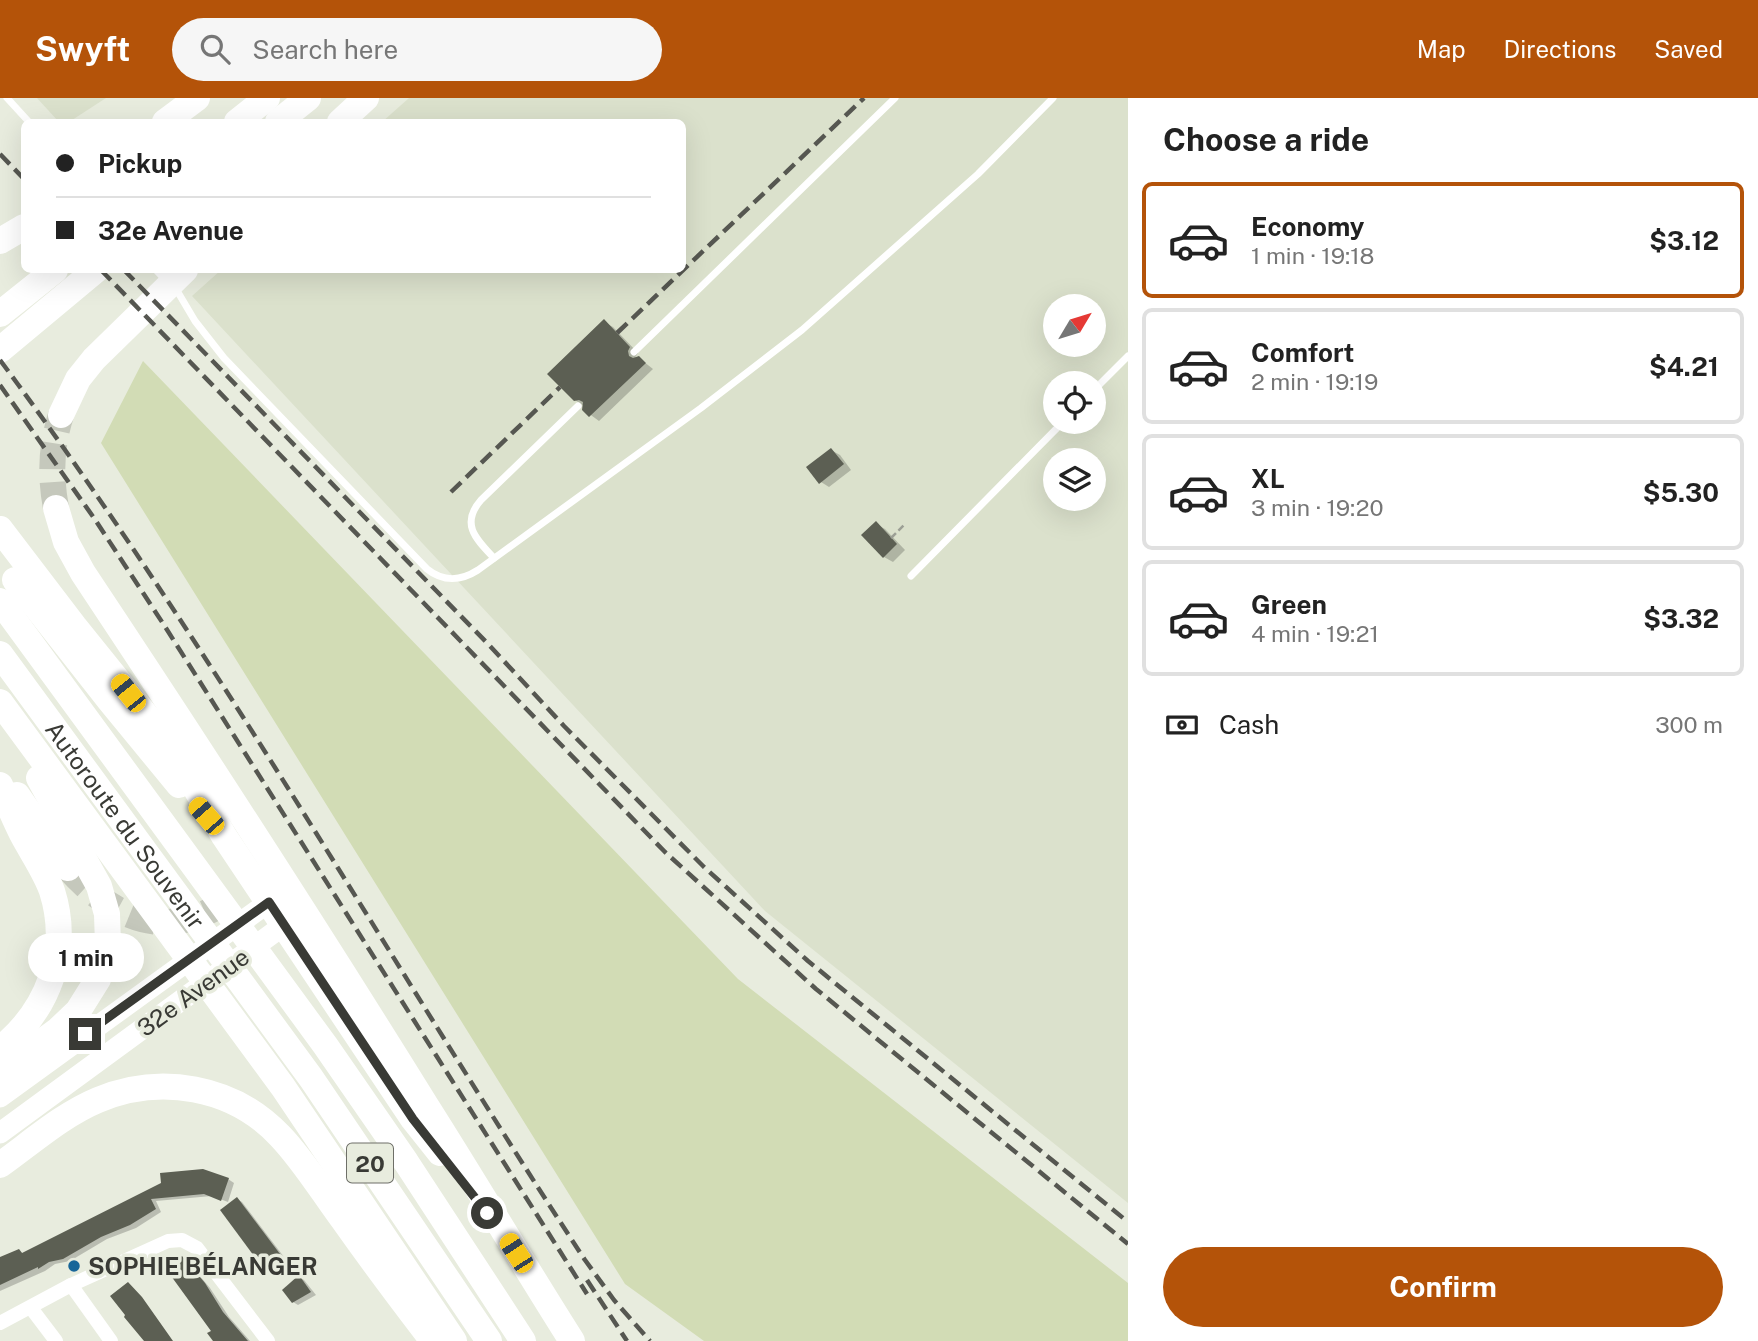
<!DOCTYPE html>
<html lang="en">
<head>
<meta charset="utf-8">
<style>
	:root { --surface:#fff; --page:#f6f6f6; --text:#222; --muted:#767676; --line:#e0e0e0; --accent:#b45309 }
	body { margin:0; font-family:"Public Sans",sans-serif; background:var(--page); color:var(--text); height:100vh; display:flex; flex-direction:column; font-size:26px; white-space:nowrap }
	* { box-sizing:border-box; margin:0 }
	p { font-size:23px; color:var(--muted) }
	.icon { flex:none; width:38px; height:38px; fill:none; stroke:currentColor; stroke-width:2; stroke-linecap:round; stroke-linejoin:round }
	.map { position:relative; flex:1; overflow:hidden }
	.drawer { display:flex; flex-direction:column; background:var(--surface); width:630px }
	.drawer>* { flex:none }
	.banner { position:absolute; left:21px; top:21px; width:665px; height:154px; border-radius:10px; box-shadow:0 7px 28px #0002; display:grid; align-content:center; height:154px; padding:0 35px; background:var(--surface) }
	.needle { width:46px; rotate:52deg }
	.controls { position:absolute; left:1043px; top:196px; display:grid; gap:14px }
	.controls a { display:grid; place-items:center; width:63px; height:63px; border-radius:50%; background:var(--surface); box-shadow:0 7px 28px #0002; font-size:35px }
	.end { position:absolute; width:32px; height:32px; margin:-16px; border:9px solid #393a35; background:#fff; box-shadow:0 0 0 4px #fff }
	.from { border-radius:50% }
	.bubble { position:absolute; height:49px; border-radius:24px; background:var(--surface); box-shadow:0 7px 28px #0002; font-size:23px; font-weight:700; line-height:49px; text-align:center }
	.car { position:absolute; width:21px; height:42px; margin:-21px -10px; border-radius:9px; box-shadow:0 0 5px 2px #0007; background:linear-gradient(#f5c518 24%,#345 0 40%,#f5c518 0 76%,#345 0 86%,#f5c518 0) }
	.banner b { display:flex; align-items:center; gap:24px; height:66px; font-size:26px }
	.banner b+b { border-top:2px solid var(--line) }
	.banner i { width:18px; height:18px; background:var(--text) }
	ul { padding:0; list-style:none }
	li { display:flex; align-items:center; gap:21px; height:116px; margin:0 14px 10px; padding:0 21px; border:4px solid var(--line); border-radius:10px }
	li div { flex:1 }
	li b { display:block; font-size:26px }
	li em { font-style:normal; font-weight:700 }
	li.selected { border-color:var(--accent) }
	li>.icon { width:63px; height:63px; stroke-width:1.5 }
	h2 { padding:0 35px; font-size:32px; line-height:84px }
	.pay { display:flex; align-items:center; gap:18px; height:77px; padding:0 35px; font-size:26px }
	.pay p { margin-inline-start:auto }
	.action { display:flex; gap:14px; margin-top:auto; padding:14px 35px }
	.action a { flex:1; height:80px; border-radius:42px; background:var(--accent); color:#fff; font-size:28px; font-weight:700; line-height:80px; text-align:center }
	header { display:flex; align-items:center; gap:42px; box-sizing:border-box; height:98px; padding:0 35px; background:var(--accent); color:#fff }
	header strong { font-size:33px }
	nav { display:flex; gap:38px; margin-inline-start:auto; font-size:24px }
	.search { width:490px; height:63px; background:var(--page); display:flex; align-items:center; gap:18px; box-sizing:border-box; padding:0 24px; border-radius:38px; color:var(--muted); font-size:26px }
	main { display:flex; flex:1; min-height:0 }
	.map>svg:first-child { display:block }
	.built { fill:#dbe1cc; fill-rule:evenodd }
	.green { fill:#d2dcb5 }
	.shadow { fill:#0003 }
	.building { fill:#5c5f53 }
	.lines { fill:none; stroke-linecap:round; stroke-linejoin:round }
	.highway-tunnel { stroke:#c5c8bc; stroke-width:26; stroke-dasharray:26 13; stroke-linecap:butt }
	.path { stroke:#9c9f95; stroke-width:2.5; stroke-dasharray:7 3.5; stroke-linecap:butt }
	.lane { stroke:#fff; stroke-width:7 }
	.street { stroke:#fff; stroke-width:14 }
	.secondary { stroke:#fff; stroke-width:21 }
	.highway { stroke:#fff; stroke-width:26 }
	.rail { stroke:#565751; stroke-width:4.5; stroke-dasharray:14 7; stroke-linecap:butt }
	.route { stroke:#393a35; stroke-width:9 }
	.poi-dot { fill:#176598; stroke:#e8ecde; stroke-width:2.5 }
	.labels { text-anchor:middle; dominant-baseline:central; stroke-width:7; stroke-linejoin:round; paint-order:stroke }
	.shield { fill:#e8ecde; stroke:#6e6f68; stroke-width:2 }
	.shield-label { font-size:23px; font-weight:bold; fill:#393a35 }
	.street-label { font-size:24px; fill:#393a35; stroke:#e8ecde }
	.poi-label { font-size:24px; font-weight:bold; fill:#393a35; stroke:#e8ecde; text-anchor:start }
</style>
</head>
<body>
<header>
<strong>Swyft</strong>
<div class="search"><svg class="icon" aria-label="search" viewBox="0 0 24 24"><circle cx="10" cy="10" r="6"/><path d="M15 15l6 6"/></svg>Search here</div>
<nav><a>Map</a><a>Directions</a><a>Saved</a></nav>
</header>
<main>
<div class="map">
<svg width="1128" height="1243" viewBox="0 0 1128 1243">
	<rect width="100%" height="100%" fill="#e8ecde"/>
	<g class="built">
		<polygon points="37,0 106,0 69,24 59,24"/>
		<path d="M 409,0 L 1128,0 L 1128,1105 L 765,813 L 192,198 L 221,172 L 682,172 L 682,24 L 382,24 ZM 1055,208 L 1094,208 L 1094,247 L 1055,247 ZM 1055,285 L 1094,285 L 1094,324 L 1055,324 ZM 1055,362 L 1094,362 L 1094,401 L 1055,401 Z"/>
	</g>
	<polygon class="green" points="143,263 738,881 1128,1185 1128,1243 704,1243 625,1186 101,345"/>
	<g class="shadow">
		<polygon points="604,224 613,229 638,255 634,261 639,260 653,271 599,323 584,312 584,308 575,302"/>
		<polygon points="831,352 840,357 851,372 829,389 821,384"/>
		<polygon points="876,426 885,431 905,452 893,464 884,459"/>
		<polygon points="228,1081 234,1085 228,1104 212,1098 156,1103 161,1114 136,1130 107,1141 70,1163 55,1166 45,1173 0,1193 0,1160 19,1153 24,1156 163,1086"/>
		<polygon points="237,1101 242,1104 284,1159 269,1170 264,1167"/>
		<polygon points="182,1160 188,1164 210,1190 229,1219 250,1243 221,1243"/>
		<polygon points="299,1179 304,1182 316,1197 298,1207 293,1204"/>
	</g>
	<g class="building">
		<polygon points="604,221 630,249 628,253 629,258 633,260 639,258 646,265 589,319 582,312 583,304 579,302 574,303 547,276"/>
		<polygon points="831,350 844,366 819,386 806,369"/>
		<polygon points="876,423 897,446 883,460 861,437"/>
		<polygon points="203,1071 229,1080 221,1103 204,1096 151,1101 156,1111 130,1127 101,1139 63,1161 49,1164 38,1171 38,1169 0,1187 0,1159 19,1151 22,1155 161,1085 160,1075"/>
		<polygon points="237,1099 280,1156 262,1169 220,1112"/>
		<polygon points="182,1158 205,1185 223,1214 248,1243 213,1243 207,1235 211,1233 166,1171"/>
		<polygon points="299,1177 311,1194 292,1205 282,1192"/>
		<polygon points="128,1184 142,1199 173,1243 144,1243 124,1219 125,1217 110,1198"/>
	</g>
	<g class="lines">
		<g class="highway-tunnel">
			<path d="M 56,410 C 50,378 51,348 61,317"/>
			<path d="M 68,770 C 118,826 173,845 237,796"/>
		</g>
		<polyline class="path" points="891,440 905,426"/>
		<g class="lane">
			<polyline points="7,0 29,24"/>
			<path d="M 156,172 L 179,196 L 195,223 L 224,260 L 427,471 C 443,484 461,483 478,472 L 701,310 L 802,232 L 978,76 L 1053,0"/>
			<polyline points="634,254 895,0"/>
			<polyline points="1094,292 1128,258"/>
			<path d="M 494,460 C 476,441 460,426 481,402 L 578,308"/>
			<polyline points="911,478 1063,324"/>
		</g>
		<g class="street">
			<polyline points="71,1187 111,1243"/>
			<polyline points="31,1210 56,1243"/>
			<polyline points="0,1225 71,1187 168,1143 182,1142 197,1150 268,1243"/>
		</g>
		<g class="secondary">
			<polyline points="0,999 269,804"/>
			<polyline points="0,1035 284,827"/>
		</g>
		<g class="highway">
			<polyline points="165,24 197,0"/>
			<polyline points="237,24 267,0"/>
			<polyline points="278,24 308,0"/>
			<polyline points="340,24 366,0"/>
			<polyline points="0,143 24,129"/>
			<polyline points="0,216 55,172"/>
			<polyline points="0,252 96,172"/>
			<polyline points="61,317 78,281 94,261 185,172"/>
			<path d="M 56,410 L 66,444 L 83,475 C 200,651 315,829 427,1009 C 476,1086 523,1166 572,1243"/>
			<polyline points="0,431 74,528 169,646 224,738 413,1021 440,1055"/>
			<polyline points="15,482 110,603 179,687"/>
			<polyline points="0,503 325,947 406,1064 523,1243"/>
			<path id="s1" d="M 0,556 L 311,980 L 489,1243"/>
			<polyline points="0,604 283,989 454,1243"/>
			<path d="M 0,687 C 7,703 14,720 22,736 C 32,755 45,773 52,793 C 71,853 48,913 0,951"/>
			<polyline points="17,697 68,770"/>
			<polyline points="0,974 58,932 78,913 98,881 108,847 107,816 99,788 39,680"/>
			<path d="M 0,1067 C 31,1045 62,1017 98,1002 C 160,976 233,988 280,1038 C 304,1063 323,1095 344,1123 C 373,1164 403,1204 433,1243"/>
		</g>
		<g class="rail">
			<polyline points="0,56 24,81"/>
			<polyline points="101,172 665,754 816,891 1128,1146"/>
			<polyline points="124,172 490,548 564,628 704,769 808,863 1128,1124"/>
			<polyline points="617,235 864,0"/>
			<path d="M 0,262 C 213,549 389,863 585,1162 L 614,1202 L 650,1243"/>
			<polyline points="0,287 94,420 164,527 587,1196"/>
			<polyline points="451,394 560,289"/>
			<polyline points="587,1182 627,1243"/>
		</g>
	</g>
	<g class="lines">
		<polyline class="route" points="85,936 269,804 413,1021 487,1115"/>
	</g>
	<circle class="poi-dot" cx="74" cy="1168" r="7"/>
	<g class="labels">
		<rect class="shield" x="347" y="1045.5" width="46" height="39" rx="5"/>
		<g class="shield-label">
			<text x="370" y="1065">20</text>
		</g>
		<g class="street-label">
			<text stroke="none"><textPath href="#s1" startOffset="212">Autoroute du Souvenir</textPath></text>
			<text transform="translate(193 894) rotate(-36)">32e Avenue</text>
		</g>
		<g class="poi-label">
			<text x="88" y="1168">SOPHIE BÉLANGER</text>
		</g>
	</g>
</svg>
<div class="controls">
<a><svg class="needle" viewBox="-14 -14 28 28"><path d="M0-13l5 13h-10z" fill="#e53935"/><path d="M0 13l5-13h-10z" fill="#767676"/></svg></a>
<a><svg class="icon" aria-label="locate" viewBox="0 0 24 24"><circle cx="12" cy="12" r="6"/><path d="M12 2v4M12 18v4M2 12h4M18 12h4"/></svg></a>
<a><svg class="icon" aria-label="layers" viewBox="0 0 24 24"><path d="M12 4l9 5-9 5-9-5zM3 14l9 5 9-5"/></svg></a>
</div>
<i class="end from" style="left:487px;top:1115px"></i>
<i class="end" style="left:85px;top:936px"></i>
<div class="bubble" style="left:28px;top:835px;width:116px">1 min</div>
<i class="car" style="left:128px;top:595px;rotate:321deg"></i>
<i class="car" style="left:206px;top:718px;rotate:319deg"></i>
<i class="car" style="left:516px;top:1155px;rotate:327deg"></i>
<div class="banner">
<b><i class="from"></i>Pickup</b>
<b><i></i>32e Avenue</b>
</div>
</div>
<section class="drawer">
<h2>Choose a ride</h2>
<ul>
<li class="selected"><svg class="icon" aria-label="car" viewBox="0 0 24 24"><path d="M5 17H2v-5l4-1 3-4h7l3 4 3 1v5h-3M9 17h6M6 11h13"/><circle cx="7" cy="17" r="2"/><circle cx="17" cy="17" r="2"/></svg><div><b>Economy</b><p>1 min · 19:18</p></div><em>$3.12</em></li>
<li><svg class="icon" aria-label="car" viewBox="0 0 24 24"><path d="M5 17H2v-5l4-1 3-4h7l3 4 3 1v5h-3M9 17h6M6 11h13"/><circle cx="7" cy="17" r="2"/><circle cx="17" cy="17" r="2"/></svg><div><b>Comfort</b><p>2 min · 19:19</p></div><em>$4.21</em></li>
<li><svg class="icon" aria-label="car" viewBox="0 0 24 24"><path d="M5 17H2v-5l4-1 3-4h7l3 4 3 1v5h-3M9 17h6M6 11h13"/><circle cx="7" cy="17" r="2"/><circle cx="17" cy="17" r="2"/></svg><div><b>XL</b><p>3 min · 19:20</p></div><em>$5.30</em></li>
<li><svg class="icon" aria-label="car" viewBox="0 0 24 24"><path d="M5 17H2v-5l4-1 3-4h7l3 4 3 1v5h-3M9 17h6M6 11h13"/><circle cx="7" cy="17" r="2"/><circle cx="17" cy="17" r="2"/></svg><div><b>Green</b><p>4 min · 19:21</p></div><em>$3.32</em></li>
</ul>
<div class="pay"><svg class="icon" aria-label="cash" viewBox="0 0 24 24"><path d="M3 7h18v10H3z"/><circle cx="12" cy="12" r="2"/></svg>Cash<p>300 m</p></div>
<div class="action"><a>Confirm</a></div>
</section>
</main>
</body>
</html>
